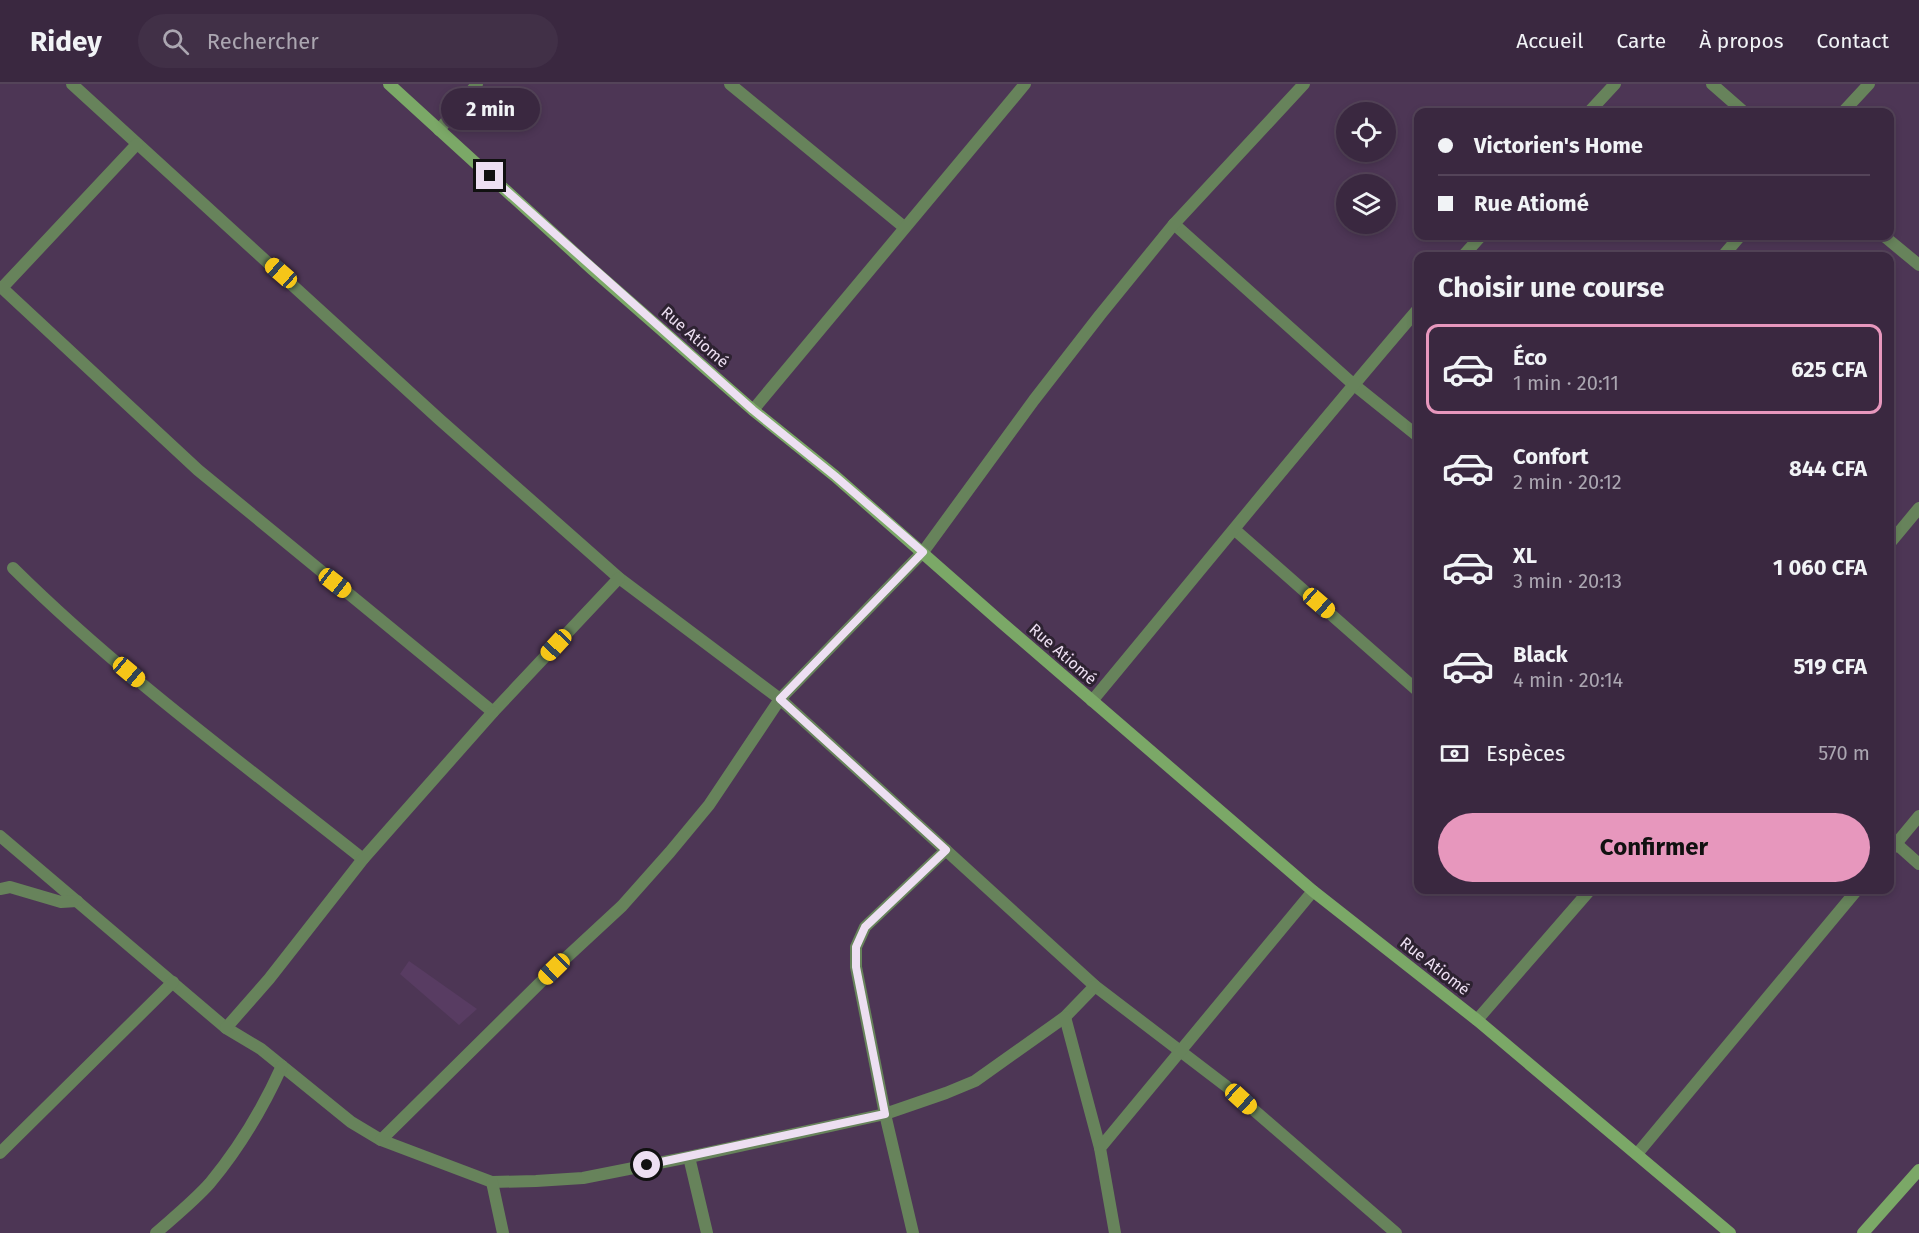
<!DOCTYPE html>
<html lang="fr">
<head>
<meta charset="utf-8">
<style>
	:root { --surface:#3a2840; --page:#413047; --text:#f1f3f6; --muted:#aba6b1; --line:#544459; --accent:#e797bd }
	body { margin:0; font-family:"Fira Sans",sans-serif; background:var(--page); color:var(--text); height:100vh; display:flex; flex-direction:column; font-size:22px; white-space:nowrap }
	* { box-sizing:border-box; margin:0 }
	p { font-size:20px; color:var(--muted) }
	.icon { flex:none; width:33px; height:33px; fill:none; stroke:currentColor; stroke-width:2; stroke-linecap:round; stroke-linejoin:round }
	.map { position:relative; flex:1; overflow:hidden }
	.drawer { position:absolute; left:1414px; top:168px; width:480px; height:642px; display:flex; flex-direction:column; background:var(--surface); border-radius:12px; box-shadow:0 3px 9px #0003,0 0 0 2px var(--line) }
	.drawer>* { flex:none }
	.top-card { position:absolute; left:1414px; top:24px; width:480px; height:132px; border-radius:12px; box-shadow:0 3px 9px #0003,0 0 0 2px var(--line); display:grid; align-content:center; height:132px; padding:0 24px; background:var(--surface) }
	.controls { position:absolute; left:1336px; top:18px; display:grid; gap:12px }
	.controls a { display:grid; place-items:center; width:60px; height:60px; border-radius:50%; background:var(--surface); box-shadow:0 3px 9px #0003,0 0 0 2px var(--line); font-size:30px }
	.end { position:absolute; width:27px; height:27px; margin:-14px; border:8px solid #eddff2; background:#111; box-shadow:0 0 0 3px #111 }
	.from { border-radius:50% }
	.bubble { position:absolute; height:42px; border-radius:21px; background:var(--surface); box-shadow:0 3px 9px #0003,0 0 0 2px var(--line); font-size:20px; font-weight:700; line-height:42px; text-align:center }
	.car { position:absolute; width:18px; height:36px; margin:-18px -9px; border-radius:8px; box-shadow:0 0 4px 2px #0007; background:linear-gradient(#f5c518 24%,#345 0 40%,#f5c518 0 76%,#345 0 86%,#f5c518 0) }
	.top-card b { display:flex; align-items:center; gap:21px; height:57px; font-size:22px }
	.top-card b+b { border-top:2px solid var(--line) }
	.top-card i { width:15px; height:15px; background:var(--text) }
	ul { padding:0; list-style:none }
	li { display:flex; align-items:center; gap:18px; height:90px; margin:0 12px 9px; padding:0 12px; border:3px solid transparent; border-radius:12px }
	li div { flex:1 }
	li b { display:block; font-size:22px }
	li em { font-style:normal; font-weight:700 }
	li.on { border-color:var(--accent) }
	li>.icon { width:54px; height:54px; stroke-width:1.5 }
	h2 { padding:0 24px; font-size:27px; line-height:72px }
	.pay { display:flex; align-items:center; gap:15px; height:66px; padding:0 24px; font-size:22px }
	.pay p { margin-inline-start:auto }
	.action { display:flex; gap:12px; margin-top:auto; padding:12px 24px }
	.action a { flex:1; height:69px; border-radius:36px; background:var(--accent); color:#111; font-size:24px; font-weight:700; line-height:69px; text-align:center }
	header { display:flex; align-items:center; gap:36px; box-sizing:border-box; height:84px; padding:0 30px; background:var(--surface); border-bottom:2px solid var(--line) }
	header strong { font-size:28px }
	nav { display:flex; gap:33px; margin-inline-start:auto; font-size:21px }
	.search { width:420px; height:54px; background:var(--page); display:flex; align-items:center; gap:15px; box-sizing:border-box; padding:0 21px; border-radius:33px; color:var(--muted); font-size:22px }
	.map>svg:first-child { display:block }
	.built { fill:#583c62 }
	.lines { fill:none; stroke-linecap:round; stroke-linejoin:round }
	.street { stroke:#67835b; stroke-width:12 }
	.secondary { stroke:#7ba867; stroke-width:12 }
	.route { stroke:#eddff2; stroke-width:8 }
	.labels { text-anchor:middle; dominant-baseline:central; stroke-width:6; stroke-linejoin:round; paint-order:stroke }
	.street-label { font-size:16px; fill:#eddff2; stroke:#2d2231 }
</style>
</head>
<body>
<header>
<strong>Ridey</strong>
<div class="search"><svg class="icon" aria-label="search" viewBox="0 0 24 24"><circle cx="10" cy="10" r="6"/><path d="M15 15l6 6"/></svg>Rechercher</div>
<nav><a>Accueil</a><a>Carte</a><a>À propos</a><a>Contact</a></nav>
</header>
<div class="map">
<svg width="1919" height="1149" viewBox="0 0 1919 1149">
	<rect width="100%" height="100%" fill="#4d3655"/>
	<polygon class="built" points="409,877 477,925 459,941 400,890"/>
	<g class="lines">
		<g class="street">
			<polyline points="72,0 439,335 619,494 780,615 1095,902 1226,1002 1396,1149"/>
			<polyline points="730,0 904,143"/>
			<polyline points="1712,0 1744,28"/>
			<polyline points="1589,28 1615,0"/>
			<polyline points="1843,28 1869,0"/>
			<polyline points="439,46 477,0"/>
			<polyline points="137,60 2,204 198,386 493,628 619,494"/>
			<polyline points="1174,140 1353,300 1419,353"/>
			<polyline points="1884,152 1919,181"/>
			<polyline points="1463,172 1481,152"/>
			<polyline points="1723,172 1740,152"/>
			<polyline points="753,326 1025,0"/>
			<polyline points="1235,446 1419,608"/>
			<polyline points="1890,459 1919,424"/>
			<path d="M 13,484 C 121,591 245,681 363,775"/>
			<path d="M 1092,617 C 1201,486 1308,353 1419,224"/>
			<polyline points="0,752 226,944 261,965 351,1038 381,1056 492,1098 536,1097 583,1094 689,1073 885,1030 946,1009 975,997 1065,933 1095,902"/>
			<polyline points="1891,755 1919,780"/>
			<polyline points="1890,767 1919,732"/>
			<polyline points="0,805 10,803 61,818 77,817"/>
			<polyline points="1065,933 1100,1064"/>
			<polyline points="1477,936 1590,806"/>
			<polyline points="226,944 269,895 363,775 493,628"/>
			<polyline points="381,1056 554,885 622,822 670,768 709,721 780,615 923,468 1034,316 1100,231 1174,140 1304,0"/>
			<polyline points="0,1069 173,898"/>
			<polyline points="1637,1070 1857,806"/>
			<polyline points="689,1073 707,1149"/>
			<polyline points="492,1098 503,1149"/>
			<path d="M 156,1149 C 174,1133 194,1117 210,1099 C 240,1063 263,1024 282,982"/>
			<polyline points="913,1149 885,1030 856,883 856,863 865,843 946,766"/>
			<polyline points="1115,1149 1100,1064 1313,807"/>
		</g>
		<g class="secondary">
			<polyline points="389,0 592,185 753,326 835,392 1001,538 1313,807 1477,936 1730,1149"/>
			<polyline points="1863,1149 1919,1086"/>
		</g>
	</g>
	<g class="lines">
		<polyline class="route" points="490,92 753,326 835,392 923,468 780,615 946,766 865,843 856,863 856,883 885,1030 647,1081"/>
	</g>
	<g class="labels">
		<g class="street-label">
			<text transform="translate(695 253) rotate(41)">Rue Atiomé</text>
			<text transform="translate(1063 570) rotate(41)">Rue Atiomé</text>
			<text transform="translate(1435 882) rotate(38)">Rue Atiomé</text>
		</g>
	</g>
</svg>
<div class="controls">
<a><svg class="icon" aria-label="locate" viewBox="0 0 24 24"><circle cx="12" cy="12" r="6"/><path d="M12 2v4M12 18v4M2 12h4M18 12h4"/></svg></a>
<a><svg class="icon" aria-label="layers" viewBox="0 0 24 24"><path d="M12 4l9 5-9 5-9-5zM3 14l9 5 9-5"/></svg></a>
</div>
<i class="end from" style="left:647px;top:1081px"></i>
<i class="end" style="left:490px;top:92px"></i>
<div class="bubble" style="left:441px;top:4px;width:99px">2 min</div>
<i class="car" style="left:281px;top:189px;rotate:311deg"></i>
<i class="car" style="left:335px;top:499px;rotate:128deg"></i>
<i class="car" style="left:1319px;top:519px;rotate:131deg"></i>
<i class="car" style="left:556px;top:561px;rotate:223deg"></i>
<i class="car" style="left:129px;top:588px;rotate:130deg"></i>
<i class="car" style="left:554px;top:885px;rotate:226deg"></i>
<i class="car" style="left:1241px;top:1015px;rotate:132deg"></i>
<div class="top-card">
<b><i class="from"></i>Victorien's Home</b>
<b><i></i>Rue Atiomé</b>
</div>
<section class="drawer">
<h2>Choisir une course</h2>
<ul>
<li class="on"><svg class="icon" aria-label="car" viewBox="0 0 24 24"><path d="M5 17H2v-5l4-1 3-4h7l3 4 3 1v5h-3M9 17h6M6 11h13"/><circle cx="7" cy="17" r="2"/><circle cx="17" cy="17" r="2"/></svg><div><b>Éco</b><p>1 min · 20:11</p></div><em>625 CFA</em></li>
<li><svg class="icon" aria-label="car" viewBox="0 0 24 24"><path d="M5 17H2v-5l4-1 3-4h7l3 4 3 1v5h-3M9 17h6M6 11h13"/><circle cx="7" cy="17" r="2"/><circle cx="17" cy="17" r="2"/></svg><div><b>Confort</b><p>2 min · 20:12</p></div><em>844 CFA</em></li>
<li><svg class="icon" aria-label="car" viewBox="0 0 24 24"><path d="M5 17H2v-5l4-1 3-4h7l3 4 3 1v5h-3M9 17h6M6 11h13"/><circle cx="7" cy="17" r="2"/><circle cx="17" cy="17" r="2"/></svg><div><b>XL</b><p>3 min · 20:13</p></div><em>1 060 CFA</em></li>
<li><svg class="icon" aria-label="car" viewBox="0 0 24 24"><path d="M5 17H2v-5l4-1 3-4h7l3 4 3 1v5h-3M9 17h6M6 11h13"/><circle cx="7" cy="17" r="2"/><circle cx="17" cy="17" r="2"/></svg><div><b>Black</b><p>4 min · 20:14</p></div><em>519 CFA</em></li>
</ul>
<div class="pay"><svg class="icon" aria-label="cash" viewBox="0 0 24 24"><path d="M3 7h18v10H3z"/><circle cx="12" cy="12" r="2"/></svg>Espèces<p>570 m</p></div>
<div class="action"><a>Confirmer</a></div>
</section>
</div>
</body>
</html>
